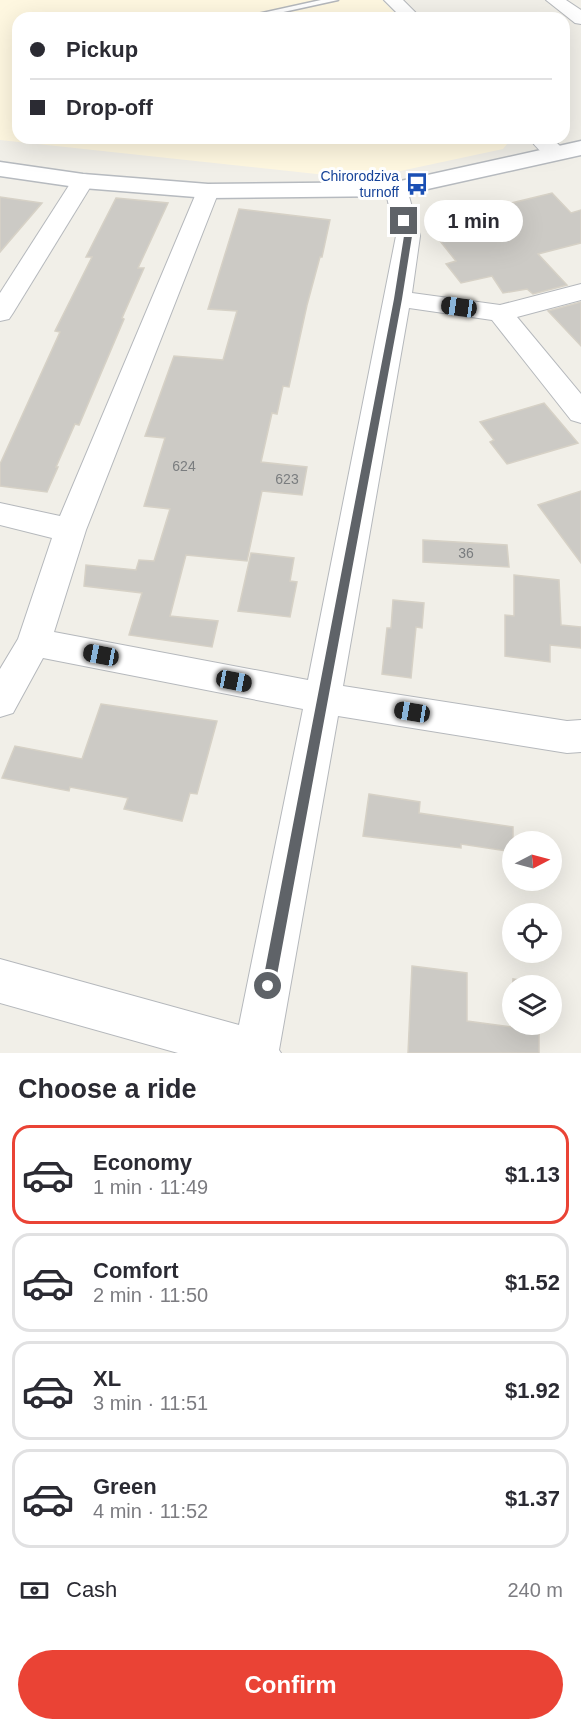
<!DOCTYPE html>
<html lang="en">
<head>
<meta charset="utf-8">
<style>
	:root { --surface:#fff; --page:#f2f2f3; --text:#2b2b33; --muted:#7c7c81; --line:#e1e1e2; --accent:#ea4335 }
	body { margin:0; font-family:Arial,sans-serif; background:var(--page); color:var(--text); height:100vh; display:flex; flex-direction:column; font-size:22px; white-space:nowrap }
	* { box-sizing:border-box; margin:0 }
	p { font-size:20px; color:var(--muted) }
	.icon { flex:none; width:33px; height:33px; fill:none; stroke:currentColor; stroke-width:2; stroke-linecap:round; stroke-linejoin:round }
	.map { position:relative; height:1053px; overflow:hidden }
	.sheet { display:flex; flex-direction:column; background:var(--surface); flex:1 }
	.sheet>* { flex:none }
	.banner { position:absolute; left:12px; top:12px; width:558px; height:132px; border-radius:18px; box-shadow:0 6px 24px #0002; display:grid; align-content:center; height:132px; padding:0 18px; background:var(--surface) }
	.needle { width:39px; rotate:84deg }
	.controls { position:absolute; left:502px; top:831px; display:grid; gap:12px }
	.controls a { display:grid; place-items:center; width:60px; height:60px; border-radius:50%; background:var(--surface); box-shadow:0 6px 24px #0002; font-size:30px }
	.end { position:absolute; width:27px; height:27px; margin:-14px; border:8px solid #5f6368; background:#fff; box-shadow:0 0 0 3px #fff }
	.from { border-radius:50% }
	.bubble { position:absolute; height:42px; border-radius:21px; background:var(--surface); box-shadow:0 6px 24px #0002; font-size:20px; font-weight:700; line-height:42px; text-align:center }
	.car { position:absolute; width:18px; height:36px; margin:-18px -9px; border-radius:8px; box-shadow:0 0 4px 2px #0007; background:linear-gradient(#222 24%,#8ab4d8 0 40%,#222 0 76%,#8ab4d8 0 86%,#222 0) }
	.banner b { display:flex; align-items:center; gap:21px; height:57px; font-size:22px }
	.banner b+b { border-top:2px solid var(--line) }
	.banner i { width:15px; height:15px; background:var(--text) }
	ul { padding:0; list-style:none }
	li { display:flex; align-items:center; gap:18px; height:99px; margin:0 12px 9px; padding:0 6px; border:3px solid var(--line); border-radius:18px }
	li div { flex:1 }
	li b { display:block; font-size:22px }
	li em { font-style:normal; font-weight:700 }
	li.current { border-color:var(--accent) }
	li>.icon { width:54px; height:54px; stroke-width:1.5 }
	h2 { padding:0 18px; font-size:27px; line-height:72px }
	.pay { display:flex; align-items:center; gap:15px; height:66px; padding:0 18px; font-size:22px }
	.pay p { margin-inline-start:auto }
	.cta { display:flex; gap:12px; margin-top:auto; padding:12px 18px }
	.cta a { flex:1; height:69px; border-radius:36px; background:var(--accent); color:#fff; font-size:24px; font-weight:700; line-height:69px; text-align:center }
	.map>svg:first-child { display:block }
	.commercial { fill:#fef7e0 }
	.building { fill:#cccac5; stroke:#d6d1c6; stroke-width:1.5 }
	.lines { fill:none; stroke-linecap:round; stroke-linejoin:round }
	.lane-casing { stroke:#b5b8bc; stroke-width:3 }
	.street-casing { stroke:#b5b8bc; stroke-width:2 }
	.secondary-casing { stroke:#b6babf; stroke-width:3 }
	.lane { fill:#fff; fill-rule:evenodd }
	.street { fill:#fff; fill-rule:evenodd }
	.secondary { fill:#fff; fill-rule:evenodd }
	.route { fill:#5f6368 }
	.labels { text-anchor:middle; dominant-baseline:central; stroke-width:6; stroke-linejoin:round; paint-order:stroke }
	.far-transit-label { font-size:14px; fill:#164399; stroke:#fff; text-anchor:end }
	.number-label { font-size:14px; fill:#7a7d7f }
</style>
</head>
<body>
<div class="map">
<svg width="581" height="1053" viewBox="0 0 581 1053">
	<rect width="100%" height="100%" fill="#f1efe8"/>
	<polygon class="commercial" points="0,0 382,0 400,18 18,18 18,138 512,138 503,149 363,179 0,140"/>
	<g class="building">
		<polygon points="552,193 571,213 581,210 581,243 538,254 567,285 533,294 527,289 503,293 492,276 461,283 446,264 456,261 436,236 457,232 447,219"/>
		<polygon points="0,197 42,203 0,252"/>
		<polygon points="116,198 168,203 138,268 144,268 122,318 124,319 79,425 75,424 56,467 58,467 47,492 0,486 0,464 60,332 55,331 92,257 86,257"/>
		<polygon points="239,209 330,220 322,257 320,257 307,305 289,387 283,386 277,414 272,413 261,462 307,467 302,495 262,491 247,561 186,555 170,616 218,621 212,647 129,635 142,593 84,586 86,565 136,570 139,560 154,561 170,509 144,506 165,438 145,436 174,356 223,360 237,311 208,309"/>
		<polygon points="581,302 581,346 548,311"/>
		<polygon points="544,403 578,443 507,464 490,442 494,440 480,422"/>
		<polygon points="581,491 581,563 538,505"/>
		<polygon points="423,540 507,545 509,567 423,562"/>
		<polygon points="251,553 294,558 290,581 297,582 290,617 238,611"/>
		<polygon points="514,575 559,580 561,625 581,627 581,648 550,645 550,662 505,656 505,615 514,616"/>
		<polygon points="393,600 424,603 422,628 416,627 411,678 382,674 387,628 391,628"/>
		<polygon points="101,704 217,721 197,794 190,793 182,821 124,809 128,798 70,787 69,791 2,778 15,746 82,759"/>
		<polygon points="369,794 420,802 419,813 513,827 513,852 461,844 461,848 363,836"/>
		<polygon points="412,966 467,973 467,1021 511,1027 513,979 553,986 553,1021 552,986 513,986 513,1024 539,1024 539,1053 408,1053"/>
	</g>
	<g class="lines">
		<g class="lane-casing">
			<polygon id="lane" points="321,0 338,0 256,18 239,18"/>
		</g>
		<g class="street-casing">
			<g id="street">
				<polygon points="384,0 403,0 421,18 402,18"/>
				<polygon points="546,0 566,0 581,10 581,24 575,23"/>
				<path d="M 529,138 L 552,138 L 567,153 L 564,158 C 548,161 538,150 529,138 Z"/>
				<polygon points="83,174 91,176 94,181 13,313 9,319 0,321 0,293 75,176"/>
				<polygon points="396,182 404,184 407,189 420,236 412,293 500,305 581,284 581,300 517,317 581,394 581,423 571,420 492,320 409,308 343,686 567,721 581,720 581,752 567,753 338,716 279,1050 281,1053 178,1053 0,1003 0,959 239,1025 303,709 43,658 13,713 0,717 0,669 18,639 52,538 0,525 0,503 60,516 197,191 200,186 208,184 216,186 219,191 86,530 54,632 308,680 396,236 385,189 388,184"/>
			</g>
		</g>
		<g class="secondary-casing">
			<polygon id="secondary" points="581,141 581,155 396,196 208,198 83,188 0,176 0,162 83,174 208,184 396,182"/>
		</g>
		<use href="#lane" class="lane"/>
		<use href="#street" class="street"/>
		<use href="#secondary" class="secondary"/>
	</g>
	<polygon class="route" points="402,219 408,221 412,236 402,299 275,986 273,990 268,992 264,990 262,986 394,299 404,236"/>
	<defs>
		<g id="bus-bare" transform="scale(1.8)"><path d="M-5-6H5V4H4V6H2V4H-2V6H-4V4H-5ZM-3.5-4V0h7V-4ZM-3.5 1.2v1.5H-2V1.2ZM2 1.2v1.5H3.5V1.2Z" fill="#1a4fb4" stroke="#fff" stroke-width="2.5" paint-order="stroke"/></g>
	</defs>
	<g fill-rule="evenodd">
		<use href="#bus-bare" x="417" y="184"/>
	</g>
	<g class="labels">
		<g class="far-transit-label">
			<text x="399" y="176">Chirorodziva<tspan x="399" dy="16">turnoff</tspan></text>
		</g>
		<g class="number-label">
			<text x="184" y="466">624</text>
			<text x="287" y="479">623</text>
			<text x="466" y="553">36</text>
		</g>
	</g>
</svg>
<div class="controls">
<a><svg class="needle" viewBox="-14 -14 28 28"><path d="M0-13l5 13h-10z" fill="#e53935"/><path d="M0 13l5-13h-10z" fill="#7c7c81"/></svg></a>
<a><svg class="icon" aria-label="locate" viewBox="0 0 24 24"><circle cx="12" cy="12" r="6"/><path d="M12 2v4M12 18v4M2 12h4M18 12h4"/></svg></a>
<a><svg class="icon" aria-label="layers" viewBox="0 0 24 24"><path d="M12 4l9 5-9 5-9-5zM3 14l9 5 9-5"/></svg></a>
</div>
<i class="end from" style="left:268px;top:986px"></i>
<i class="end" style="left:404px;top:221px"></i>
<div class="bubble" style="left:424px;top:200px;width:99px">1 min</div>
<i class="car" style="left:459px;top:307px;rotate:278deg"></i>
<i class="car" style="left:101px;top:655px;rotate:281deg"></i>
<i class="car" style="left:234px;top:681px;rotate:101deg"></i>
<i class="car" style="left:412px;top:712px;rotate:279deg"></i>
<div class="banner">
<b><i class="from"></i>Pickup</b>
<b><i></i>Drop-off</b>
</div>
</div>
<section class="sheet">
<h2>Choose a ride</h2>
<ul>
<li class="current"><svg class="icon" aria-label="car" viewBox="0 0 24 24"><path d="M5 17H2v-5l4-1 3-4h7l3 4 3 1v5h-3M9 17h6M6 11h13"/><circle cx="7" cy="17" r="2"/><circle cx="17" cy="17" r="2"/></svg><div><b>Economy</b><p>1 min · 11:49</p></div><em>$1.13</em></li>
<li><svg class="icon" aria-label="car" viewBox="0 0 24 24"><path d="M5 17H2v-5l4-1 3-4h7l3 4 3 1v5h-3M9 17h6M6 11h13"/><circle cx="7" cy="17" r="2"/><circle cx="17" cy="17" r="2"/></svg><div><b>Comfort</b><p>2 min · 11:50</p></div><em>$1.52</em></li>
<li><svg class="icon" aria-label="car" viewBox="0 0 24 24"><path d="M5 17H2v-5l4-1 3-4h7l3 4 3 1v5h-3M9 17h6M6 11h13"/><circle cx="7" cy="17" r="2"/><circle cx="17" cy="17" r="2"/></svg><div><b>XL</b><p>3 min · 11:51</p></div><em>$1.92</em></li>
<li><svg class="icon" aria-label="car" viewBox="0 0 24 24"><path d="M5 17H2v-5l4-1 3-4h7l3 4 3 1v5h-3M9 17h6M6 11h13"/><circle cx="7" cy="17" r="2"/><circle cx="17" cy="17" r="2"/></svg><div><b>Green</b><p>4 min · 11:52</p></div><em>$1.37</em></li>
</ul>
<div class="pay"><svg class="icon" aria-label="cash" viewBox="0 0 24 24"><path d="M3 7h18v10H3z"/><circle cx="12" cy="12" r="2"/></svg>Cash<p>240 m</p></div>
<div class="cta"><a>Confirm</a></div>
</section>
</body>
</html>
